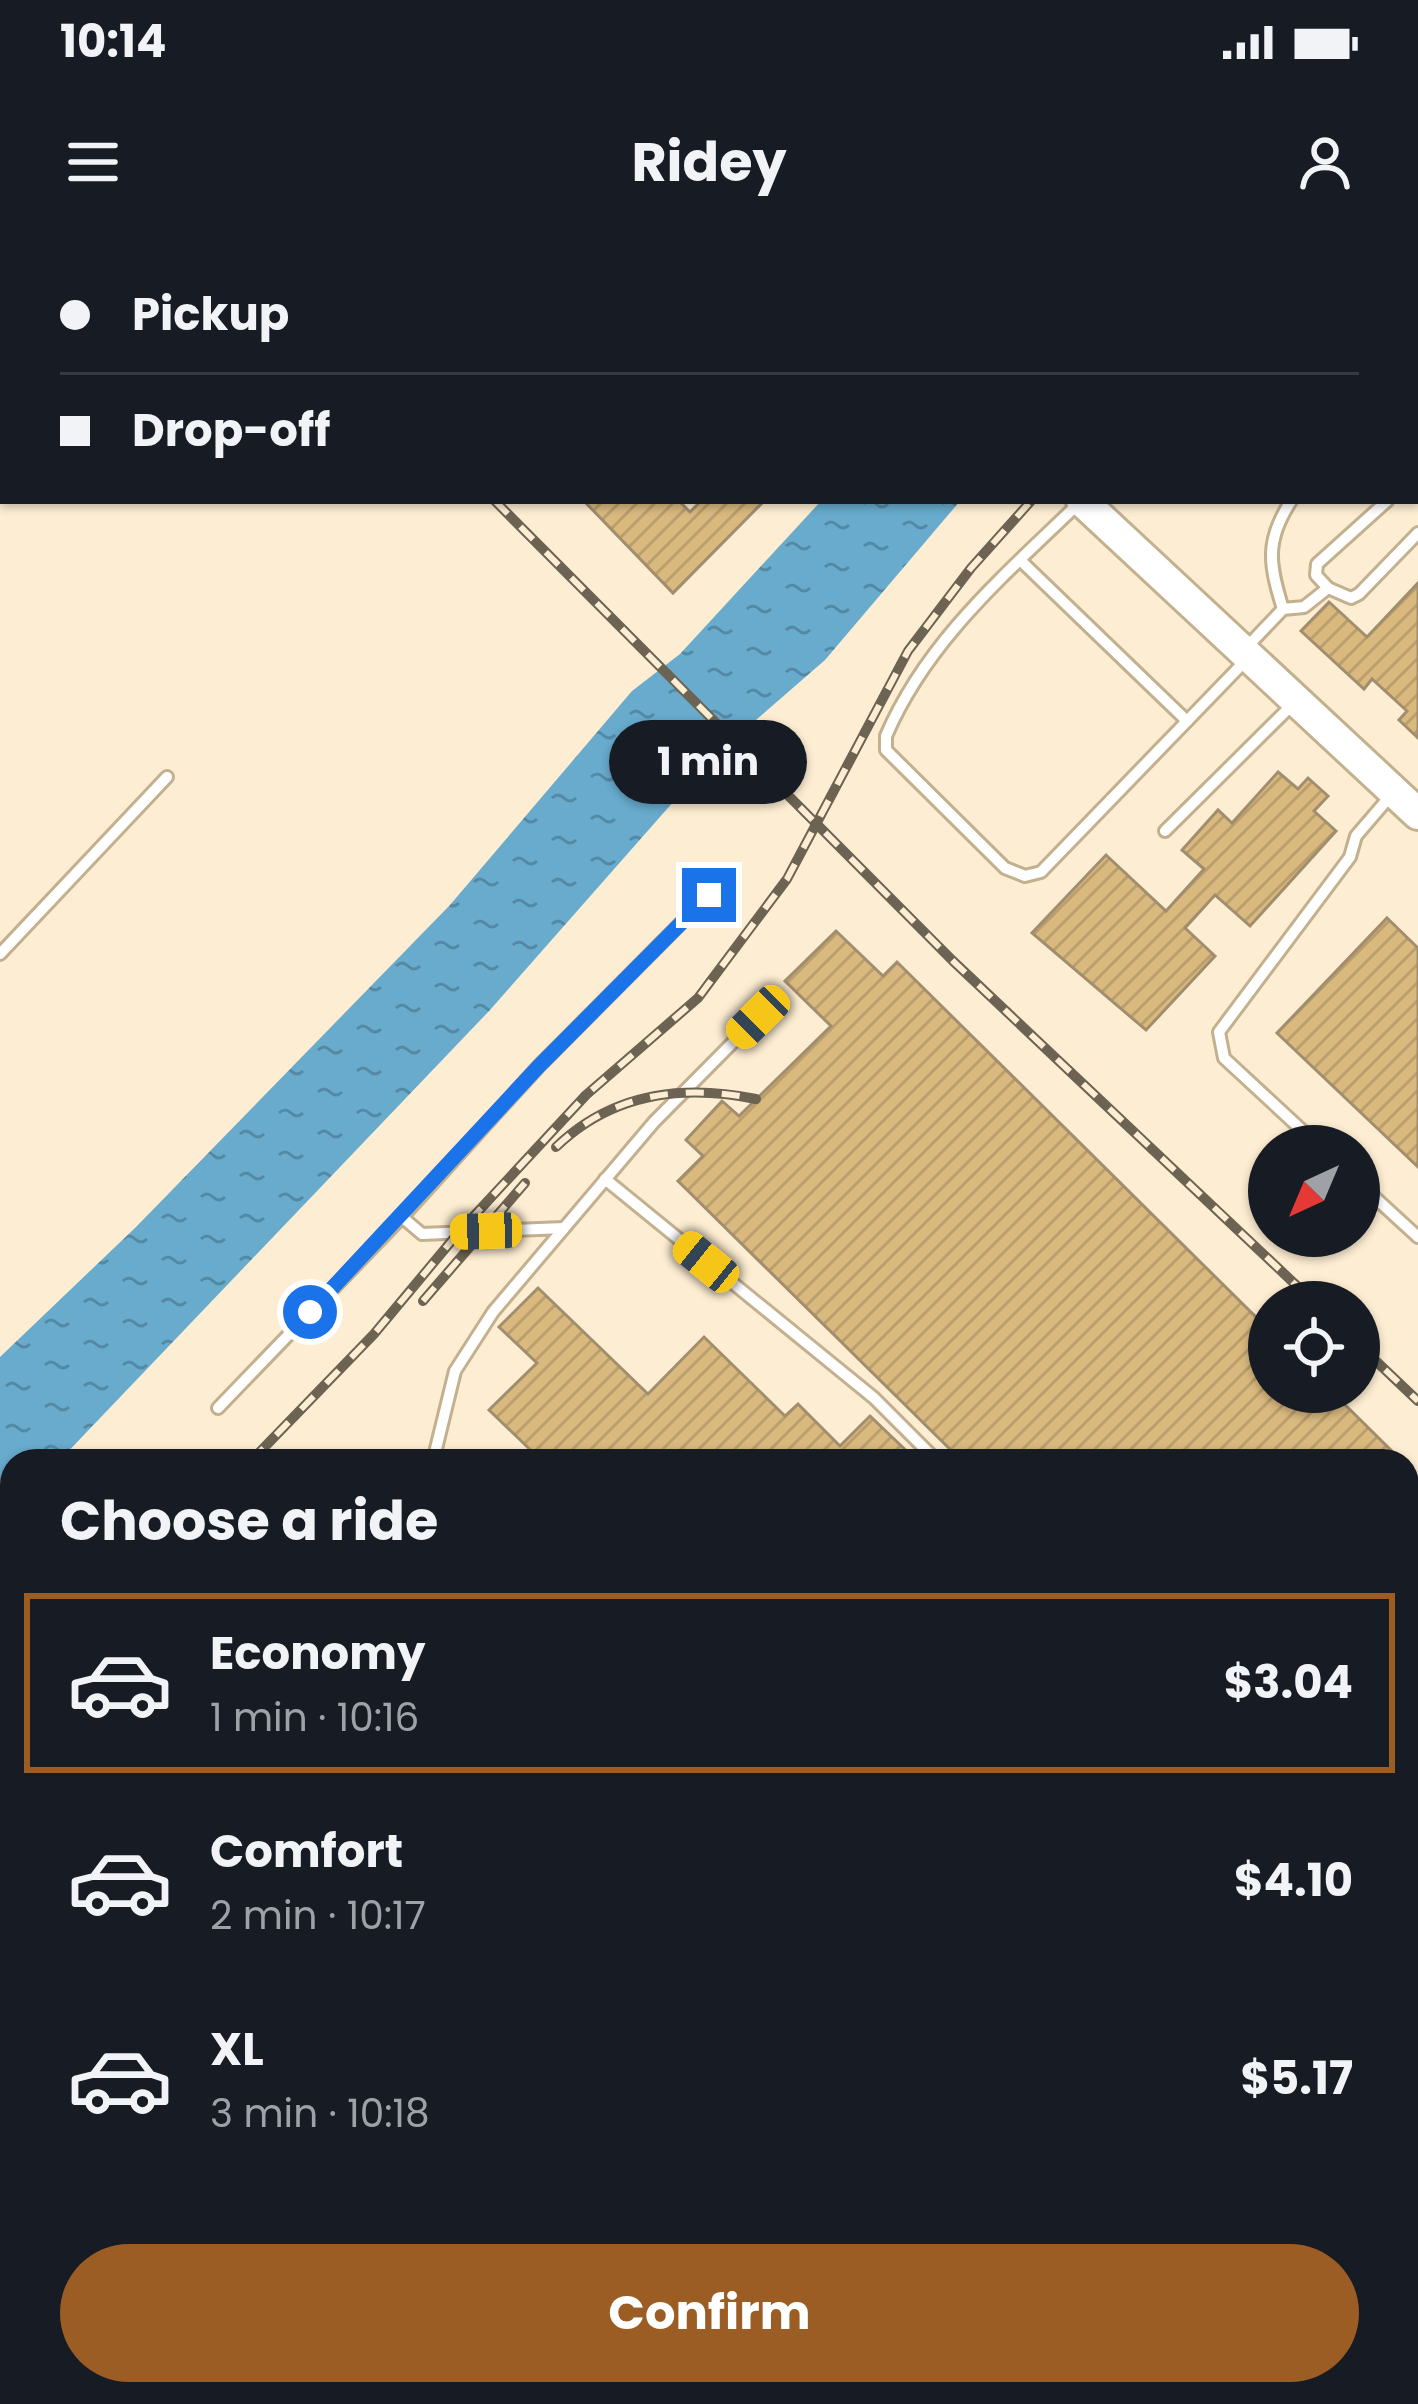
<!DOCTYPE html>
<html lang="en">
<head>
<meta charset="utf-8">
<style>
	:root { --surface:#171b24; --page:#242831; --text:#f1f3f6; --muted:#9ea1a6; --line:#363941; --accent:#9c5d24 }
	body { margin:0; font-family:Poppins,sans-serif; background:var(--page); color:var(--text); height:100vh; display:flex; flex-direction:column; font-size:45px; white-space:nowrap }
	* { box-sizing:border-box; margin:0 }
	p { font-size:39px; color:var(--muted) }
	.icon { flex:none; width:66px; height:66px; fill:none; stroke:currentColor; stroke-width:2; stroke-linecap:round; stroke-linejoin:round }
	.map { position:relative; flex:1; overflow:hidden }
	.panel { position:absolute; left:0px; top:1209px; width:1419px; height:957px; display:flex; flex-direction:column; background:var(--surface); border-radius:36px 36px 0 0; box-shadow:0 3px 9px #0004 }
	.panel>* { flex:none }
	.banner { position:absolute; left:0px; top:0px; width:1419px; height:264px; box-shadow:0 3px 9px #0004; display:grid; align-content:center; height:264px; padding:0 60px; background:var(--surface) }
	.needle { width:78px; rotate:224deg }
	.fabs { position:absolute; left:1248px; top:885px; display:grid; gap:24px }
	.fabs a { display:grid; place-items:center; width:132px; height:132px; border-radius:50%; background:var(--surface); box-shadow:0 3px 9px #0004; font-size:60px }
	.end { position:absolute; width:54px; height:54px; margin:-27px; border:15px solid #1a73e8; background:#fff; box-shadow:0 0 0 6px #fff }
	.from { border-radius:50% }
	.bubble { position:absolute; height:84px; border-radius:42px; background:var(--surface); box-shadow:0 3px 9px #0004; font-size:39px; font-weight:700; line-height:84px; text-align:center }
	.car { position:absolute; width:36px; height:72px; margin:-36px -18px; border-radius:15px; box-shadow:0 0 9px 3px #0007; background:linear-gradient(#f5c518 24%,#345 0 40%,#f5c518 0 76%,#345 0 86%,#f5c518 0) }
	.banner b { display:flex; align-items:center; gap:42px; height:114px; font-size:45px }
	.banner b+b { border-top:3px solid var(--line) }
	.banner i { width:30px; height:30px; background:var(--text) }
	ul { padding:0; list-style:none }
	li { display:flex; align-items:center; gap:36px; height:180px; margin:0 24px 18px; padding:0 36px; border:6px solid transparent; border-radius:0px }
	li div { flex:1 }
	li b { display:block; font-size:45px }
	li em { font-style:normal; font-weight:700 }
	li.active { border-color:var(--accent) }
	li>.icon { width:108px; height:108px; stroke-width:1.5 }
	h2 { padding:0 60px; font-size:54px; line-height:144px }
	.primary-button { display:flex; gap:24px; margin-top:auto; padding:24px 60px }
	.primary-button a { flex:1; height:138px; border-radius:72px; background:var(--accent); color:#fff; font-size:48px; font-weight:700; line-height:138px; text-align:center }
	.status { display:flex; justify-content:space-between; align-items:center; height:84px; padding:0 60px; background:var(--surface); direction:ltr }
	.status svg { height:33px; fill:currentColor }
	header { display:flex; justify-content:space-between; align-items:center; height:156px; padding:0 60px; background:var(--surface); font-size:54px; font-weight:700 }
	.map>svg:first-child { display:block }
	.water { fill:url(#water-ripples) }
	.building { fill:url(#building-hatch); stroke:#a08e6e; stroke-width:3 }
	.lines { fill:none; stroke-linecap:round; stroke-linejoin:round }
	.service-casing { stroke:#c3b08f; stroke-width:16 }
	.minor-casing { stroke:#c3b08f; stroke-width:27 }
	.tertiary-casing { stroke:#c3b08f; stroke-width:33 }
	.secondary-casing { stroke:#c3b08f; stroke-width:36 }
	.service { stroke:#fff; stroke-width:10 }
	.minor { stroke:#fff; stroke-width:21 }
	.tertiary { stroke:#fff; stroke-width:27 }
	.secondary { stroke:#fff; stroke-width:30 }
	.rail-casing { stroke:#6d6353; stroke-width:10 }
	.rail { stroke:#fdedd2; stroke-width:6; stroke-dasharray:18; stroke-linecap:butt }
	.route { stroke:#1a73e8; stroke-width:15 }
</style>
</head>
<body>
<div class="status"><b>10:14</b><svg viewBox="0 0 49 12"><path d="M0 12V9h3v3zM5 12V6h3v6zM10 12V3h3v9zM15 12V0h3v12zM26 1h20v11H26zM47 4h2v5h-2z"/></svg></div>
<header><svg class="icon" aria-label="menu" viewBox="0 0 24 24"><path d="M4 6h16M4 12h16M4 18h16"/></svg>Ridey<svg class="icon" aria-label="person" viewBox="0 0 24 24"><circle cx="12" cy="8" r="4"/><path d="M4 21q1-7 8-7t8 7"/></svg></header>
<div class="map">
<svg width="1418" height="2164" viewBox="0 0 1418 2164">
	<defs>
		<pattern id="water-ripples" width="26" height="14" patternUnits="userSpaceOnUse" patternTransform="scale(3)"><rect width="26" height="14" fill="#68abcd"/><path d="M2 4q2-2 4 0t4 0M15 11q2-2 4 0t4 0" fill="none" stroke="#5489a4"/></pattern>
		<pattern id="building-hatch" width="6" height="6" patternUnits="userSpaceOnUse" patternTransform="scale(3)"><rect width="6" height="6" fill="#dab97f"/><path d="M-1 1l2-2M0 6l6-6M5 7l2-2" fill="none" stroke="#ba9e6c"/></pattern>
	</defs>
	<rect width="100%" height="100%" fill="#fdedd2"/>
	<polygon class="water" points="821,261 960,261 825,420 711,519 490,770 59,1221 12,1221 12,1271 0,1283 0,1117 136,987 450,665 632,451 680,414"/>
	<g class="building">
		<polygon points="584,261 679,261 690,272 701,261 764,261 673,353"/>
		<polygon points="1418,343 1418,498 1399,480 1407,471 1372,439 1364,449 1301,391 1329,362 1367,397"/>
		<polygon points="1278,532 1298,549 1308,538 1328,556 1314,571 1336,591 1250,686 1215,655 1185,688 1215,716 1146,790 1032,693 1106,615 1166,671 1204,629 1182,610 1218,570 1232,583"/>
		<polygon points="1387,678 1418,708 1418,927 1277,793"/>
		<polygon points="836,691 883,736 897,722 1269,1090 1269,1152 1332,1152 1402,1221 962,1221 678,941 703,916 686,900 722,861 739,876 831,786 785,741"/>
		<polygon points="538,1048 648,1154 704,1097 785,1176 798,1164 840,1206 870,1176 917,1221 542,1221 489,1170 537,1123 499,1087"/>
	</g>
	<g class="lines">
		<g class="service-casing">
			<g id="service">
				<polyline points="368,0 371,3"/>
				<polyline points="449,0 450,3"/>
				<polyline points="538,0 541,3"/>
				<polyline points="693,3 696,0"/>
				<polyline points="1416,172 1418,171"/>
				<polyline points="1416,240 1418,239"/>
				<path d="M 1079,263 C 1006,334 927,400 886,496 L 886,510 L 1005,628 L 1025,636 L 1041,632 L 1248,418"/>
				<polyline points="1020,320 1187,481"/>
				<polyline points="1328,348 1351,358 1359,354 1418,293"/>
				<path d="M 1283,369 C 1269,324 1265,301 1291,261"/>
				<polyline points="1245,409 1283,369 1304,367 1328,348 1316,335 1317,324 1387,261"/>
				<polyline points="1165,591 1295,462"/>
				<polyline points="0,714 167,537"/>
				<polyline points="1319,906 1224,818 1219,792 1350,617 1356,596 1392,554"/>
				<polyline points="605,939 874,1158 937,1221"/>
				<polyline points="1359,943 1418,997"/>
				<polyline points="402,977 539,826 709,655"/>
				<polyline points="218,1168 402,977 422,994 564,988"/>
				<polyline points="433,1221 455,1131 493,1072 654,882 758,777"/>
				<polyline points="0,1640 12,1625"/>
				<polyline points="1407,1866 1418,1876"/>
				<polyline points="0,1950 12,1942"/>
				<polyline points="1407,2006 1418,1994"/>
				<polyline points="342,2154 342,2164"/>
				<polyline points="518,2154 521,2154"/>
				<polyline points="554,2154 566,2164"/>
				<polyline points="751,2154 761,2164"/>
				<polyline points="1169,2154 1179,2164"/>
				<polyline points="122,2164 132,2154"/>
			</g>
		</g>
		<g class="minor-casing">
			<g id="minor">
				<polyline points="756,3 759,0"/>
				<polyline points="1407,2065 1418,2054"/>
				<polyline points="958,2154 968,2164"/>
				<polyline points="1312,2164 1322,2154"/>
			</g>
		</g>
		<g class="tertiary-casing">
			<g id="tertiary">
				<polyline points="1407,1422 1418,1410"/>
				<polyline points="1407,1796 1418,1806"/>
				<polyline points="687,2164 696,2154"/>
			</g>
		</g>
		<g class="secondary-casing">
			<g id="secondary">
				<polyline points="810,0 813,3"/>
				<polyline points="1082,261 1418,574"/>
			</g>
		</g>
		<use href="#service" class="service"/>
		<use href="#minor" class="minor"/>
		<use href="#tertiary" class="tertiary"/>
		<use href="#secondary" class="secondary"/>
		<g class="rail-casing">
			<g id="rail">
				<polyline points="236,0 239,3"/>
				<polyline points="1304,3 1308,0"/>
				<polyline points="495,261 953,721 1314,1062"/>
				<path d="M 556,907 C 612,853 683,844 756,859"/>
				<polyline points="423,1061 525,943"/>
				<polyline points="1359,1105 1418,1161"/>
				<polyline points="251,1221 374,1094 459,992 586,855 698,758 787,639 908,411 971,328 1031,261"/>
			</g>
		</g>
		<use href="#rail" class="rail"/>
	</g>
	<g class="lines">
		<polyline class="route" points="310,1072 539,826 709,655"/>
	</g>
</svg>
<div class="fabs">
<a><svg class="needle" viewBox="-14 -14 28 28"><path d="M0-13l5 13h-10z" fill="#e53935"/><path d="M0 13l5-13h-10z" fill="#9ea1a6"/></svg></a>
<a><svg class="icon" aria-label="locate" viewBox="0 0 24 24"><circle cx="12" cy="12" r="6"/><path d="M12 2v4M12 18v4M2 12h4M18 12h4"/></svg></a>
</div>
<i class="end from" style="left:310px;top:1072px"></i>
<i class="end" style="left:709px;top:655px"></i>
<div class="bubble" style="left:609px;top:480px;width:198px">1 min</div>
<i class="car" style="left:758px;top:777px;rotate:225deg"></i>
<i class="car" style="left:486px;top:991px;rotate:268deg"></i>
<i class="car" style="left:706px;top:1022px;rotate:309deg"></i>
<div class="banner">
<b><i class="from"></i>Pickup</b>
<b><i></i>Drop-off</b>
</div>
<section class="panel">
<h2>Choose a ride</h2>
<ul>
<li class="active"><svg class="icon" aria-label="car" viewBox="0 0 24 24"><path d="M5 17H2v-5l4-1 3-4h7l3 4 3 1v5h-3M9 17h6M6 11h13"/><circle cx="7" cy="17" r="2"/><circle cx="17" cy="17" r="2"/></svg><div><b>Economy</b><p>1 min · 10:16</p></div><em>$3.04</em></li>
<li><svg class="icon" aria-label="car" viewBox="0 0 24 24"><path d="M5 17H2v-5l4-1 3-4h7l3 4 3 1v5h-3M9 17h6M6 11h13"/><circle cx="7" cy="17" r="2"/><circle cx="17" cy="17" r="2"/></svg><div><b>Comfort</b><p>2 min · 10:17</p></div><em>$4.10</em></li>
<li><svg class="icon" aria-label="car" viewBox="0 0 24 24"><path d="M5 17H2v-5l4-1 3-4h7l3 4 3 1v5h-3M9 17h6M6 11h13"/><circle cx="7" cy="17" r="2"/><circle cx="17" cy="17" r="2"/></svg><div><b>XL</b><p>3 min · 10:18</p></div><em>$5.17</em></li>
</ul>
<div class="primary-button"><a>Confirm</a></div>
</section>
</div>
</body>
</html>
